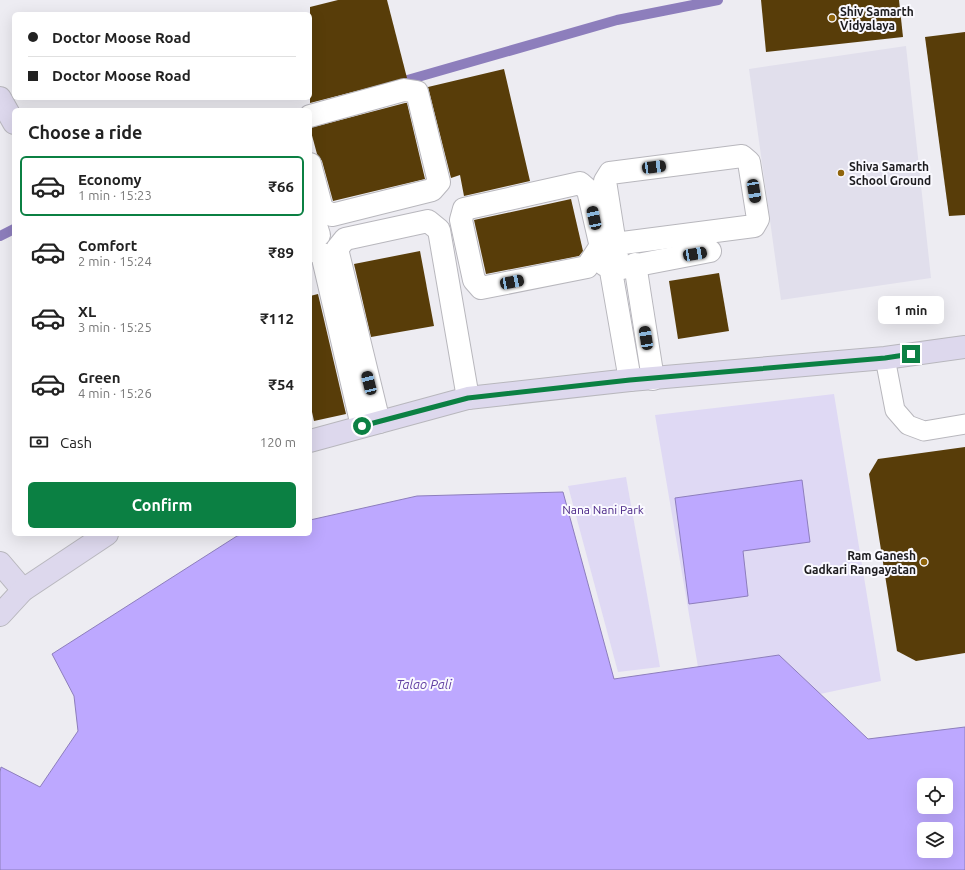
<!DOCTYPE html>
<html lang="en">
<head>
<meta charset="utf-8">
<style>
	:root { --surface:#fff; --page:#f2f2f2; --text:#222; --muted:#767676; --line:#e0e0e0; --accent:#0b8043 }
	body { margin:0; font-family:Ubuntu,sans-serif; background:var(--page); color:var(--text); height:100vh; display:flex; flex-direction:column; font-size:15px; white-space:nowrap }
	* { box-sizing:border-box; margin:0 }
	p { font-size:13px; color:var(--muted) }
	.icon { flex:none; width:22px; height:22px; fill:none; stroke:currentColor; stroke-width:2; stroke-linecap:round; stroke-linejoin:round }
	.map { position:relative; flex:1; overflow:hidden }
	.drawer { position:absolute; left:12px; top:108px; width:300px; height:428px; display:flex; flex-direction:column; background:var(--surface); border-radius:6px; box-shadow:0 4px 16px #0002 }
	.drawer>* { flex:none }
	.guide { position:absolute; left:12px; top:12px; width:300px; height:88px; border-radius:6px; box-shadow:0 4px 16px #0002; display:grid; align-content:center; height:88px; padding:0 16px; background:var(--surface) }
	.tools { position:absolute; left:917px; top:778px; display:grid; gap:8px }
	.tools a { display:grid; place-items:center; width:36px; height:36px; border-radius:6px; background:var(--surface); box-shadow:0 4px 16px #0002; font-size:20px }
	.end { position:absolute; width:18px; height:18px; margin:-9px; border:5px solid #0b8043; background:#fff; box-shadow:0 0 0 2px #fff }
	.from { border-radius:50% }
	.bubble { position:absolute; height:28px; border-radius:6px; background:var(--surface); box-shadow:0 4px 16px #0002; font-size:13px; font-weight:700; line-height:28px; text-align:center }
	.car { position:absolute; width:12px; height:24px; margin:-12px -6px; border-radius:5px; box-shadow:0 0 3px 1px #0007; background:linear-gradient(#222 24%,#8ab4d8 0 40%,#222 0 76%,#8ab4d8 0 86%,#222 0) }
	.guide b { display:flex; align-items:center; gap:14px; height:38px; font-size:15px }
	.guide b+b { border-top:1px solid var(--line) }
	.guide i { width:10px; height:10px; background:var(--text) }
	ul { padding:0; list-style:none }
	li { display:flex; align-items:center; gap:12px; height:60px; margin:0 8px 6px; padding:0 8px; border:2px solid transparent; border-radius:6px }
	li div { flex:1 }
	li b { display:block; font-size:15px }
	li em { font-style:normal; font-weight:700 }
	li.current { border-color:var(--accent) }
	li>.icon { width:36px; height:36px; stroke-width:1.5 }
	h2 { padding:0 16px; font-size:18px; line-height:48px }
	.pay { display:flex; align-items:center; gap:10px; height:44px; padding:0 16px; font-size:15px }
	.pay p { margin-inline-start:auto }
	.action { display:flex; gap:8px; margin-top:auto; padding:8px 16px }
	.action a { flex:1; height:46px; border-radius:6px; background:var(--accent); color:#fff; font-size:16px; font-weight:700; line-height:46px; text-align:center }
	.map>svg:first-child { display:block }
	.built { fill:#e1dfec }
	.green { fill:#dfd9f4 }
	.water { fill:#bda8ff; stroke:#8d7ebc; fill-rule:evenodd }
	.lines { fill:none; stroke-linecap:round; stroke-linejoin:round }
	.stream { stroke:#8d7ebc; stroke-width:10 }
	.building { fill:#583d09 }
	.lane-casing { stroke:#b8b7bd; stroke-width:21 }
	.street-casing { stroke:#b8b7bd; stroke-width:24 }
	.secondary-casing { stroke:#b8b7bd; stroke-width:24 }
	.lane { stroke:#fff; stroke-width:19 }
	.street { stroke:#fff; stroke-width:22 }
	.secondary { stroke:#ddd8ed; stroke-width:22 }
	.route { stroke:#0b8043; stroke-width:5 }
	.poi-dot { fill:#8f640b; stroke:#faf9ff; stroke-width:1.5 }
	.labels { text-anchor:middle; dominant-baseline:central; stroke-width:4; stroke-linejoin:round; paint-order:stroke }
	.poi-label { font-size:12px; font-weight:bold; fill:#1d1c1f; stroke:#faf9ff; text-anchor:start }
	.park-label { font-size:12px; fill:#492687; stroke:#faf9ff }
	.water-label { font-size:13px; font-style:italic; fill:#603fa2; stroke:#faf9ff }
</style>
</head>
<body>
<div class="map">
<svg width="965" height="870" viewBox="0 0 965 870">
	<rect width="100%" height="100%" fill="#edecf2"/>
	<polygon class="built" points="906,46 931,278 781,300 749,69"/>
	<g class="green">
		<polygon points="834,394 881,681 820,694 779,655 698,667 655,415"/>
		<polygon points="626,477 660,667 618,672 568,486"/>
	</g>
	<g class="water">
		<polygon points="802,480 810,542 743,551 748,596 689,604 675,498"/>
		<path d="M 563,492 L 614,679 L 779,655 L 868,739 L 965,727 L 965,870 L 0,870 L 0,772 L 1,767 L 40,787 L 78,731 L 74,696 L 52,654 L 237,536 L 246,534 L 310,534 L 310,520 L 417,496 ZM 924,785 L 946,785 L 946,807 L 924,807 ZM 924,829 L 946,829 L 946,851 L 924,851 Z"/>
	</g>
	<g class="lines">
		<g class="stream">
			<polyline points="397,83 617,20 718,0"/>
			<polyline points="0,236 14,229"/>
		</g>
	</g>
	<g class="building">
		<polygon points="338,0 387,0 407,78 310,103 310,7"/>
		<polygon points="761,0 899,0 903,37 766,52"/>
		<polygon points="965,32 965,215 949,216 925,37"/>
		<polygon points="504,69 530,181 464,196 460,175 451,178 428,87"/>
		<polygon points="405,103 407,103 425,179 333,201 322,161 317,154 310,128"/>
		<polygon points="571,199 583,251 579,256 486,274 474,220"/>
		<polygon points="420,251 434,326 371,337 354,264"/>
		<polygon points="719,273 729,331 678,339 669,281"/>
		<polygon points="318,294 346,414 314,421 310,403 310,296"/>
		<polygon points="965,447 965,653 916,661 897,651 869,474 878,459"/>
	</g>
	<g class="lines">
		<g class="lane-casing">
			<polyline id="lane" points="885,358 895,410 908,425 924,431 965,424"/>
		</g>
		<g class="street-casing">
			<g id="street">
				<polyline points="310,116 404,90 417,92 439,182 432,190 332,215 322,209 310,164"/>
				<polyline points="310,206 319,235"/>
				<polyline points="615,244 754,226 758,219 749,162 742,156 610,173 605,181 617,257 611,271 630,380"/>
				<polyline points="600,247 587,267 481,288 474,280 461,220 464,209 580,183 588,190 605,265"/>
				<polyline points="310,249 322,254 362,426"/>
				<polyline points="635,264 653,379"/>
				<polyline points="622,268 710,251"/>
				<polyline points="379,422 337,249 345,239 428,221 439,230 468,398"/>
			</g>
		</g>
		<g class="secondary-casing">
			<g id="secondary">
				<polyline points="0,98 14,123"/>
				<polyline points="310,441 468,398 630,380 885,358 965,347"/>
				<polyline points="0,563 23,590"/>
				<polyline points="0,615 23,590 107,534"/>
			</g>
		</g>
		<use href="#lane" class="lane"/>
		<use href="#street" class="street"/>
		<use href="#secondary" class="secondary"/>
	</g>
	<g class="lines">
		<polyline class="route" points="362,426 468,398 630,380 885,358 911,354"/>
	</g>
	<g class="poi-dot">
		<circle cx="832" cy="18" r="4"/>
		<circle cx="841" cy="173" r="4"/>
		<circle cx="924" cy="562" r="4"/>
	</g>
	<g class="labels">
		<g class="poi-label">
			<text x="840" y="11">Shiv Samarth<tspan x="840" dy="14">Vidyalaya</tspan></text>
			<text x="849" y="166">Shiva Samarth<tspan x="849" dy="14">School Ground</tspan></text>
			<text x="916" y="555" text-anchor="end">Ram Ganesh<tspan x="916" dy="14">Gadkari Rangayatan</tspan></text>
		</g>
		<g class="park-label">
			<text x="603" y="509">Nana Nani Park</text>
		</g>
		<g class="water-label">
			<text x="424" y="684">Talao Pali</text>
		</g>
	</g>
</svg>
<div class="tools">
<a><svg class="icon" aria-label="locate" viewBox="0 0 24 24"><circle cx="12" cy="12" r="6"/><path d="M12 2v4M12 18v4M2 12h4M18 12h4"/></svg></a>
<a><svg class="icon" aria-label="layers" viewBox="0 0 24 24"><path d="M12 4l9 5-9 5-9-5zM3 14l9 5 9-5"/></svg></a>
</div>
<i class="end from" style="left:362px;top:426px"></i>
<i class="end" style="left:911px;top:354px"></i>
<div class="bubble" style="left:878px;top:296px;width:66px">1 min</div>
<i class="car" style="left:654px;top:167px;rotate:83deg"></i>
<i class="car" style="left:754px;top:191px;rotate:171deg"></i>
<i class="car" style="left:594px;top:218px;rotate:348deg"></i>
<i class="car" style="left:695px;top:254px;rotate:80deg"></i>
<i class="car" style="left:512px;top:282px;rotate:79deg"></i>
<i class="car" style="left:646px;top:338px;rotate:351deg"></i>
<i class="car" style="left:369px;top:383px;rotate:346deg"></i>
<div class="guide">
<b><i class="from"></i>Doctor Moose Road</b>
<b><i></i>Doctor Moose Road</b>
</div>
<section class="drawer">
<h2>Choose a ride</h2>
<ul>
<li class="current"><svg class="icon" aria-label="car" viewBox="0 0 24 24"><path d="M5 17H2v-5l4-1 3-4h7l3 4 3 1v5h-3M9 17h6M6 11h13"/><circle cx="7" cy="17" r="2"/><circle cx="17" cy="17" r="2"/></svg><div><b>Economy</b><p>1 min · 15:23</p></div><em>₹66</em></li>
<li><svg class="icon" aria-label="car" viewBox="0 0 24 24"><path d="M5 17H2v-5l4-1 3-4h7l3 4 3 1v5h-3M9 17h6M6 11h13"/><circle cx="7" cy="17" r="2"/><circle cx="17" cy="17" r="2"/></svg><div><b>Comfort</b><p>2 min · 15:24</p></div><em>₹89</em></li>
<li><svg class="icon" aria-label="car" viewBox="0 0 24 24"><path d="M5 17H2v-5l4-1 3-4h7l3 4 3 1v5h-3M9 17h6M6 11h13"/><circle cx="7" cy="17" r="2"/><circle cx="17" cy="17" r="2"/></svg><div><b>XL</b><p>3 min · 15:25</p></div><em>₹112</em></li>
<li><svg class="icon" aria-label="car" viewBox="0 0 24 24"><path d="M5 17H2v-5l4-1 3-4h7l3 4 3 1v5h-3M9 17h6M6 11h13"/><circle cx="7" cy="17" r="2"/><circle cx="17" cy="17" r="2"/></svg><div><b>Green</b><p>4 min · 15:26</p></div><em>₹54</em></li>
</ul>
<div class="pay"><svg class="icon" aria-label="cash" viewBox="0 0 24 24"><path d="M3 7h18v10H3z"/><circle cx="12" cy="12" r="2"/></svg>Cash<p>120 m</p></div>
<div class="action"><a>Confirm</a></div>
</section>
</div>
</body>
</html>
